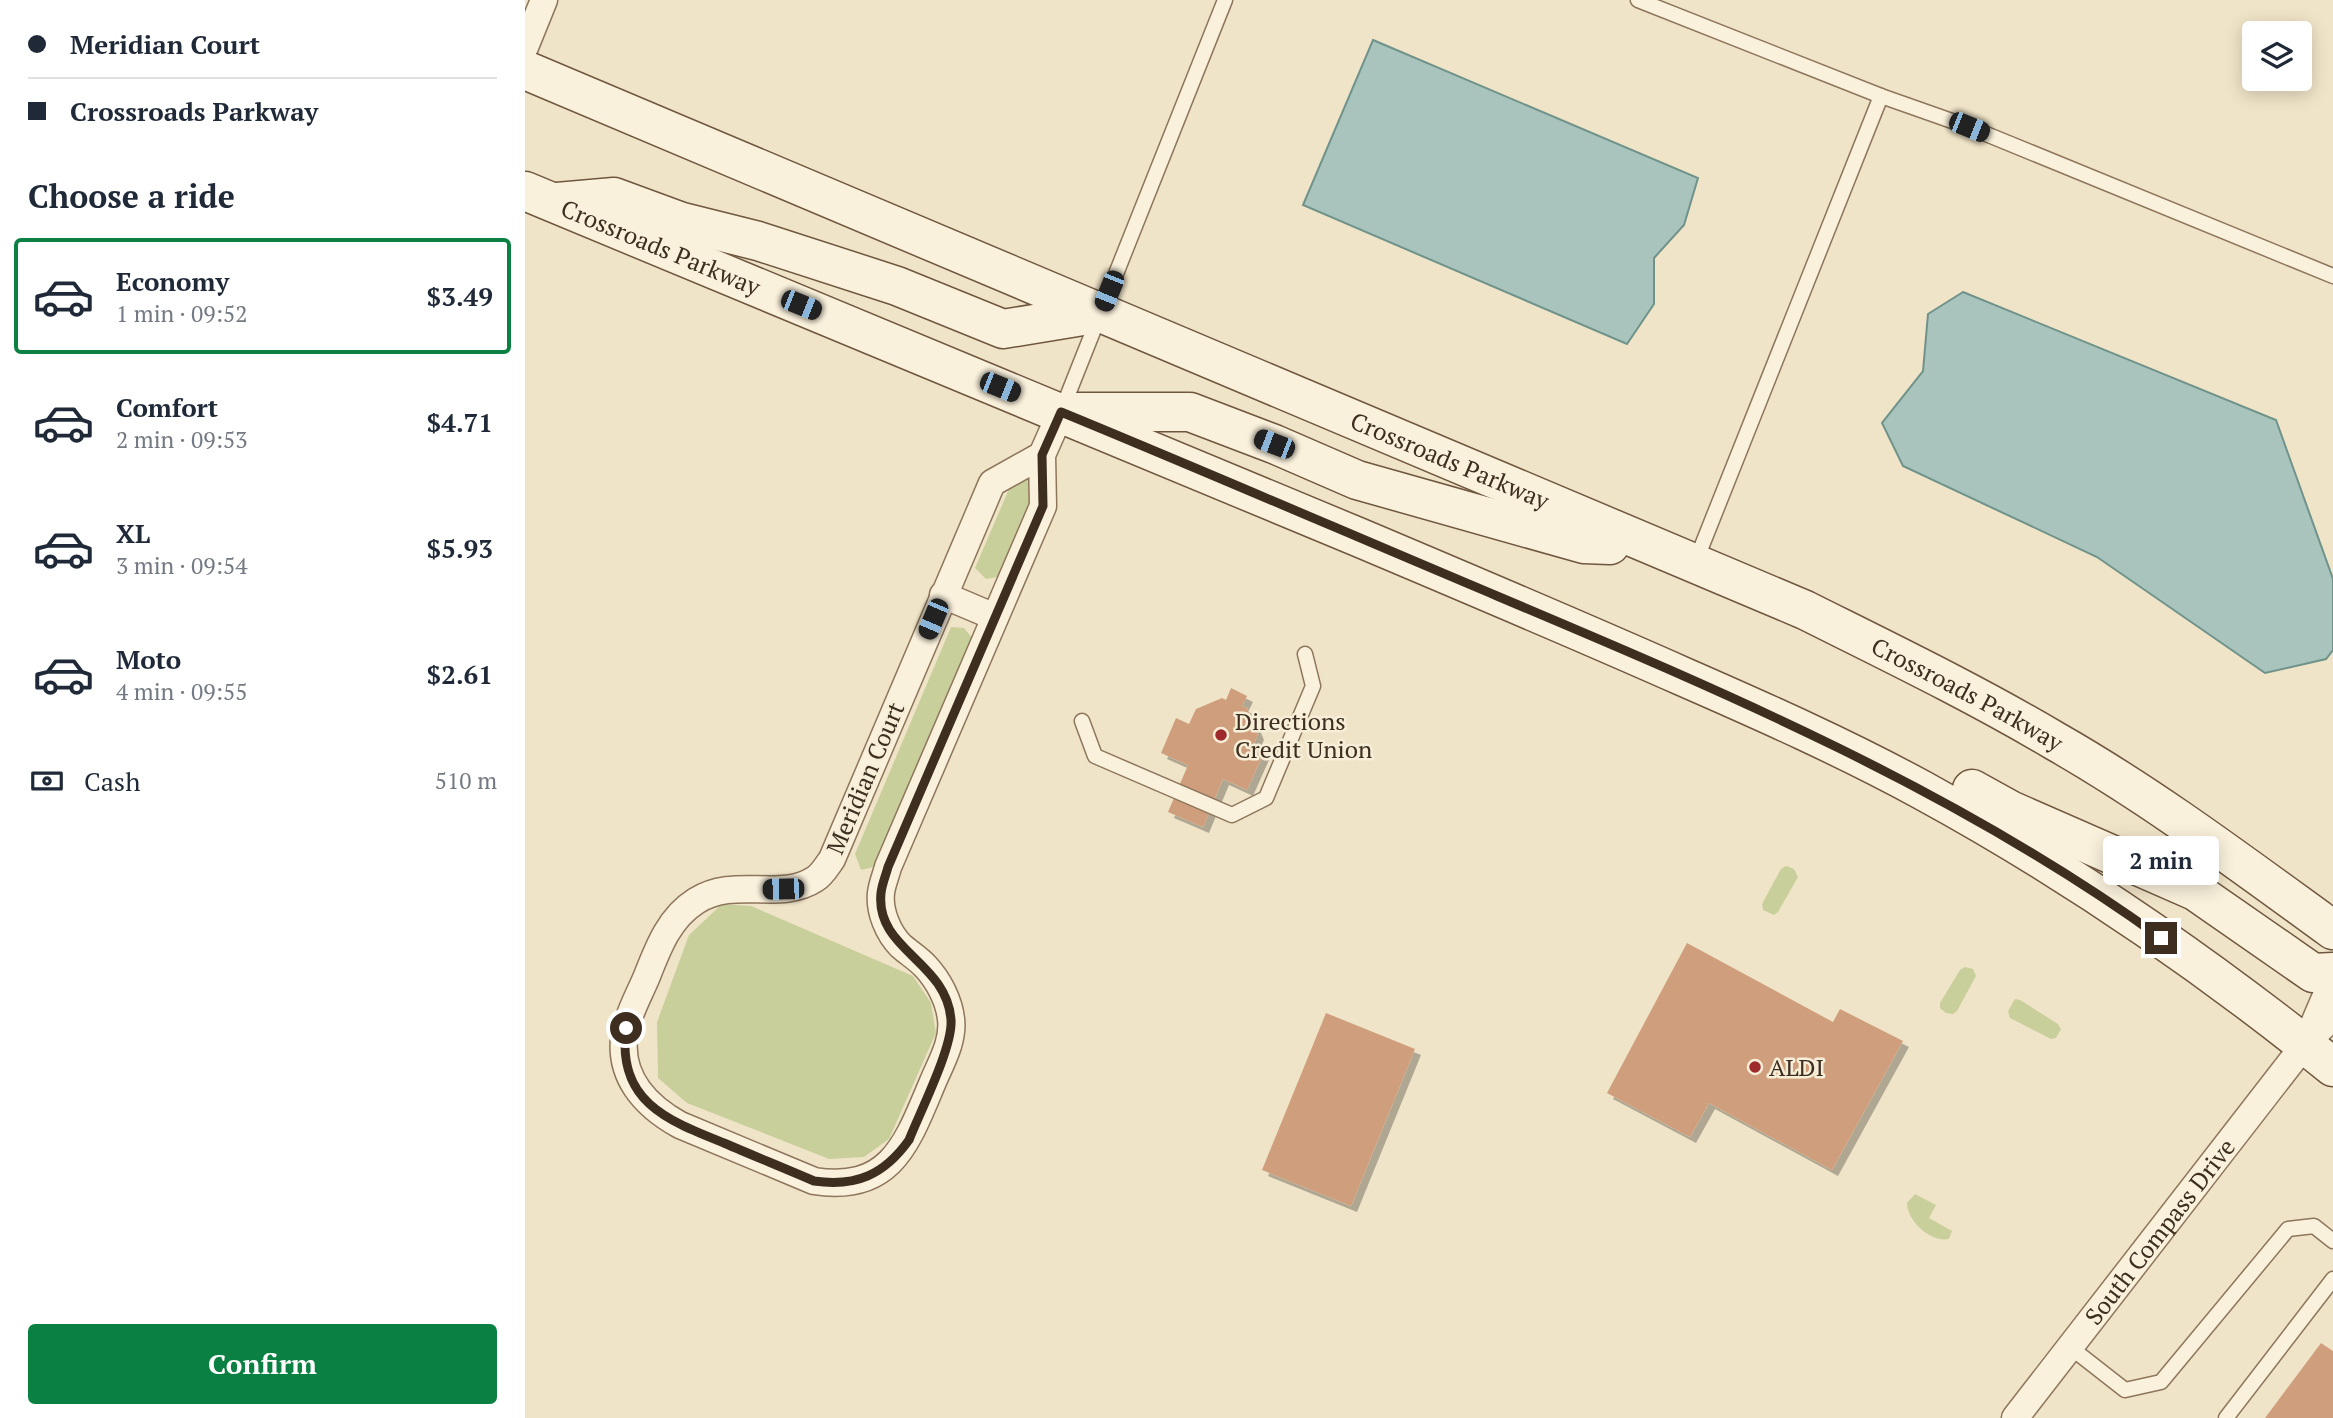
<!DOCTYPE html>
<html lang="en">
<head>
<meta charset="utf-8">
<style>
	:root { --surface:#fff; --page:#f6f6f7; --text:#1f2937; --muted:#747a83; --line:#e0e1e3; --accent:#0b8043 }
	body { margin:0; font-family:"PT Serif",serif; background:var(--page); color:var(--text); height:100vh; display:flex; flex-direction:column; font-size:26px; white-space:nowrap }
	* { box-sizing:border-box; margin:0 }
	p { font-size:23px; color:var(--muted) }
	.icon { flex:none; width:38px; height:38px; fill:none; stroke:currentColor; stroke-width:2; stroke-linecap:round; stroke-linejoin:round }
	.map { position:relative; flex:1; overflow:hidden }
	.drawer { display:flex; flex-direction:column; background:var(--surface); width:525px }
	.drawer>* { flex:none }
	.top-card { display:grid; align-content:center; height:154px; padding:0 28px; background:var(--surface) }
	.controls { position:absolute; left:1717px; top:21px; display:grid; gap:14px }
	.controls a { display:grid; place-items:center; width:70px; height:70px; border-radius:7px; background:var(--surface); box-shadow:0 4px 18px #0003; font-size:35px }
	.end { position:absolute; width:32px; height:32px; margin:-16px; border:9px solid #3d2e20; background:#fff; box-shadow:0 0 0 4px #fff }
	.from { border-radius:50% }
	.bubble { position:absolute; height:49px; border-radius:7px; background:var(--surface); box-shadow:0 4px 18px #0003; font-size:23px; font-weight:800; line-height:49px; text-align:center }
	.car { position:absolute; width:21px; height:42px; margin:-21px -10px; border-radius:9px; box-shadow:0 0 5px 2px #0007; background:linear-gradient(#222 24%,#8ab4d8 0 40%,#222 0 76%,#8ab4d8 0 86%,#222 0) }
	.top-card b { display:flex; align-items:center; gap:24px; height:66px; font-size:26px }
	.top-card b+b { border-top:2px solid var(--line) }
	.top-card i { width:18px; height:18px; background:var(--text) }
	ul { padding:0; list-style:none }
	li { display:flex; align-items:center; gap:21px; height:116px; margin:0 14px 10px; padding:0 14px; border:4px solid transparent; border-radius:7px }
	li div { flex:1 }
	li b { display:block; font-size:26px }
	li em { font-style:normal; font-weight:800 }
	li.active { border-color:var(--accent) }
	li>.icon { width:63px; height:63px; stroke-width:1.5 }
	h2 { padding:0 28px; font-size:32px; line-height:84px }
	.pay { display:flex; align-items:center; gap:18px; height:77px; padding:0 28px; font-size:26px }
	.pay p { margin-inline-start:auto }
	.button { display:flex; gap:14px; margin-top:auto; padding:14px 28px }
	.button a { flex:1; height:80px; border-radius:7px; background:var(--accent); color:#fff; font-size:28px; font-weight:800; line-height:80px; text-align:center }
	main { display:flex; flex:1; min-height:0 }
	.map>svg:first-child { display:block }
	.green { fill:#c9cf9b }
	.water { fill:#a9c4bc; stroke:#6f938a; stroke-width:2 }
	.building { fill:#cf9f7d; filter:url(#shadow) }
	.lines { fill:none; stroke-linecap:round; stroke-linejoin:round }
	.lane-casing { stroke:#8d765c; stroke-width:17 }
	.street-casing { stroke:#8d765c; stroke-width:29 }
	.secondary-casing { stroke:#6f573f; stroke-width:41 }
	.lane { stroke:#faf1dc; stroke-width:14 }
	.street { stroke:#faf1dc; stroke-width:26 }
	.secondary { stroke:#faf1dc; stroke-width:38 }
	.route { stroke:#3d2e20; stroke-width:9 }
	.poi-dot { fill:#9e2a2b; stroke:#f7eed8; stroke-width:2.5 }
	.labels { text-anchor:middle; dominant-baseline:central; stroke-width:5; stroke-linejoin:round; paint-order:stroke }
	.street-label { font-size:24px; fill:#3d2e20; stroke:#f7eed8 }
	.poi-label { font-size:24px; fill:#3d2e20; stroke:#f7eed8; text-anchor:start }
</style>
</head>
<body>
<main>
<section class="drawer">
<div class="top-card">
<b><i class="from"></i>Meridian Court</b>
<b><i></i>Crossroads Parkway</b>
</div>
<h2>Choose a ride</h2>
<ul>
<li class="active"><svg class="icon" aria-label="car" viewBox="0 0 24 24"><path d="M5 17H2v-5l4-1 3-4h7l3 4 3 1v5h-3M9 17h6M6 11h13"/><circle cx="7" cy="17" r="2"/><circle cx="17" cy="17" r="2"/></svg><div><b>Economy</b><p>1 min · 09:52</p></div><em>$3.49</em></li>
<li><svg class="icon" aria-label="car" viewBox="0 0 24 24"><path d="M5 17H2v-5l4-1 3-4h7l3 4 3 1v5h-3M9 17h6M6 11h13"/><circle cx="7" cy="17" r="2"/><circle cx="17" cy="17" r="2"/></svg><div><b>Comfort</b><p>2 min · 09:53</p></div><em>$4.71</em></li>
<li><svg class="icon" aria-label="car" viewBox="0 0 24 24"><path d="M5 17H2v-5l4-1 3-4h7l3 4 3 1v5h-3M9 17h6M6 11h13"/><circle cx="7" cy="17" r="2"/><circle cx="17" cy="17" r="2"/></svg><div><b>XL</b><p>3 min · 09:54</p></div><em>$5.93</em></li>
<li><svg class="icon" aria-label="car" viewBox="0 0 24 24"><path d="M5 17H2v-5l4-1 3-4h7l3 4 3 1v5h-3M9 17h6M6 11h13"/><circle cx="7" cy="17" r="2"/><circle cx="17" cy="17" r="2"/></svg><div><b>Moto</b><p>4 min · 09:55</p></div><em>$2.61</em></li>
</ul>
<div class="pay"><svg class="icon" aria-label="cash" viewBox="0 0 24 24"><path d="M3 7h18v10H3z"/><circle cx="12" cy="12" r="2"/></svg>Cash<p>510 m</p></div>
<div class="button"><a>Confirm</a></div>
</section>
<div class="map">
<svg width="1808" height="1418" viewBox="0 0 1808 1418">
	<defs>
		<filter id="shadow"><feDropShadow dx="6" dy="6" stdDeviation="0" flood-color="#0004"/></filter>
	</defs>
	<rect width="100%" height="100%" fill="#f0e4c8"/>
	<g class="green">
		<polygon points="490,475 515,479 473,577 461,579 450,568"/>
		<polygon points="426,627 439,628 448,639 353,866 336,870 330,854"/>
		<polygon points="1261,866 1269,869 1273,877 1253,912 1249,915 1238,910 1237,904 1256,869"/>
		<polygon points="197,904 226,906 388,976 406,1003 411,1033 364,1139 339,1157 304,1159 162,1103 133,1078 132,1022 164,935"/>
		<polygon points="1440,967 1448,969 1451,976 1432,1011 1428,1014 1421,1013 1415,1008 1415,1003 1435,970"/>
		<polygon points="1490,999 1495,1000 1533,1024 1536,1029 1531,1038 1526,1039 1485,1018 1483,1011"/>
		<path d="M 1390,1194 L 1411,1205 L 1404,1218 L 1427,1231 L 1424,1239 C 1406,1243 1382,1221 1382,1203 Z"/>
	</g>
	<g class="water">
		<polygon points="848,40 1173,178 1159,225 1129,258 1129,304 1102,344 778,205"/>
		<polygon points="1438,292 1751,420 1808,579 1808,650 1801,659 1740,673 1572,557 1378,466 1357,423 1398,371 1403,314"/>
	</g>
	<g class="building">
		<polygon points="706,688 722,696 717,706 722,708 733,734 726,749 738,754 722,790 698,779 678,827 643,812 663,765 636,753 651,718 664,724 671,709 697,698 701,700"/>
		<polygon points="1162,943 1308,1022 1315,1009 1378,1041 1307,1170 1184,1103 1165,1137 1082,1093"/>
		<polygon points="801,1013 890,1049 826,1206 737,1170"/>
		<polygon points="1796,1343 1808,1351 1808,1418 1740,1418"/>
	</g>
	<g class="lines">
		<g class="lane-casing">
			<g id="lane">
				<polyline points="1113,0 1356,96 1444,127 1808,276"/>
				<polyline points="536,412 700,0"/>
				<polyline points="1170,563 1356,96"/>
				<polyline points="557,721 570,756 707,815 741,798 788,686 780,654"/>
				<polyline points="1545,1347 1600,1390 1636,1382 1763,1229 1789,1226 1808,1241"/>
				<polyline points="1701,1418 1808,1279"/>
			</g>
		</g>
		<g class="street-casing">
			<g id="street">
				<polyline points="0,47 19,0"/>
				<path d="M 517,455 L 467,483 L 307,859 C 302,866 297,875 290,879 C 255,902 210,876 171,901 C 144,918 133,948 122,976 C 115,993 104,1012 100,1031 C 92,1075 119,1105 155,1125 L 289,1181 C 366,1193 382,1143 407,1084 C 415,1064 429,1042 426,1019 C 424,1000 413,980 401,967 C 394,959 384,953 376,946 C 363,933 354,911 356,893 C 357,884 361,875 363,867 L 518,506 L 517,455 L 536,412"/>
				<polyline points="418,595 470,617"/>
				<polyline points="1785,1033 1808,979"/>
				<path id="s1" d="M 1490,1418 L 1780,1044 L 1808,1016"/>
			</g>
		</g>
		<g class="secondary-casing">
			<g id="secondary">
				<path id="s2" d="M 0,70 L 1280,610 C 1364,652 1449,693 1530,741 C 1628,797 1717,864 1808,930"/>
				<path id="s3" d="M 0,191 C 278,306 556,421 833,537 C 942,583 1051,629 1159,677 C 1239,712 1320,748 1397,790 C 1542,869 1679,963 1808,1067"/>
				<polyline points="32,202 89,197 157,222 233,241 372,286 478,329 576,313"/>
				<polyline points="552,412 665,412 749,444 832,480 1059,544 1085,545"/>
				<polyline points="1447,789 1485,810 1670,891 1788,973 1808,972"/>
			</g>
		</g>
		<use href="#lane" class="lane"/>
		<use href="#street" class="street"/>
		<use href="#secondary" class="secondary"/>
	</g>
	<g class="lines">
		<path class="route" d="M 101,1028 C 92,1101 141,1120 199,1143 C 229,1156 259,1168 289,1181 C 331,1187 359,1175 384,1140 C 395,1112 428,1047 426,1020 C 422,961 350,950 356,893 C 357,884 361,875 363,867 L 518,506 L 517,455 L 536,412 C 682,472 827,535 972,596 C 1202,693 1433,791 1636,938"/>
	</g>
	<g class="poi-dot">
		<circle cx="696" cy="735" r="7"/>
		<circle cx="1230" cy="1067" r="7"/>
	</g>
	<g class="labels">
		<g class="street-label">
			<text stroke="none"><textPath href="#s3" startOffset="147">Crossroads Parkway</textPath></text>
			<text stroke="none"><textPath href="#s2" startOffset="1004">Crossroads Parkway</textPath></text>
			<text stroke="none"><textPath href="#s2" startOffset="1572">Crossroads Parkway</textPath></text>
			<text transform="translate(340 778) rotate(-67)">Meridian Court</text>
			<text stroke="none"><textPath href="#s1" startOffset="236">South Compass Drive</textPath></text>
		</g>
		<g class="poi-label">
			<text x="710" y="721">Directions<tspan x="710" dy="28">Credit Union</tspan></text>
			<text x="1244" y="1067">ALDI</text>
		</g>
	</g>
</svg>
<div class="controls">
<a><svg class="icon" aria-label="layers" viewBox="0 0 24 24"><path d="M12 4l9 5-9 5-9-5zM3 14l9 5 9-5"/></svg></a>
</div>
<i class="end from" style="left:101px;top:1028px"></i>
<i class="end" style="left:1636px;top:938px"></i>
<div class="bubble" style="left:1578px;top:836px;width:116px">2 min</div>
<i class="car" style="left:1444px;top:127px;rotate:112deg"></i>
<i class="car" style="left:584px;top:291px;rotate:202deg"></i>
<i class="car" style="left:276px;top:305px;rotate:112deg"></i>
<i class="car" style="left:475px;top:387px;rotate:112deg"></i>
<i class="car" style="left:749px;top:444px;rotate:291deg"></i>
<i class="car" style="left:408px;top:619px;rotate:203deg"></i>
<i class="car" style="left:258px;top:889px;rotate:269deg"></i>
</div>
</main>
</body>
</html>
